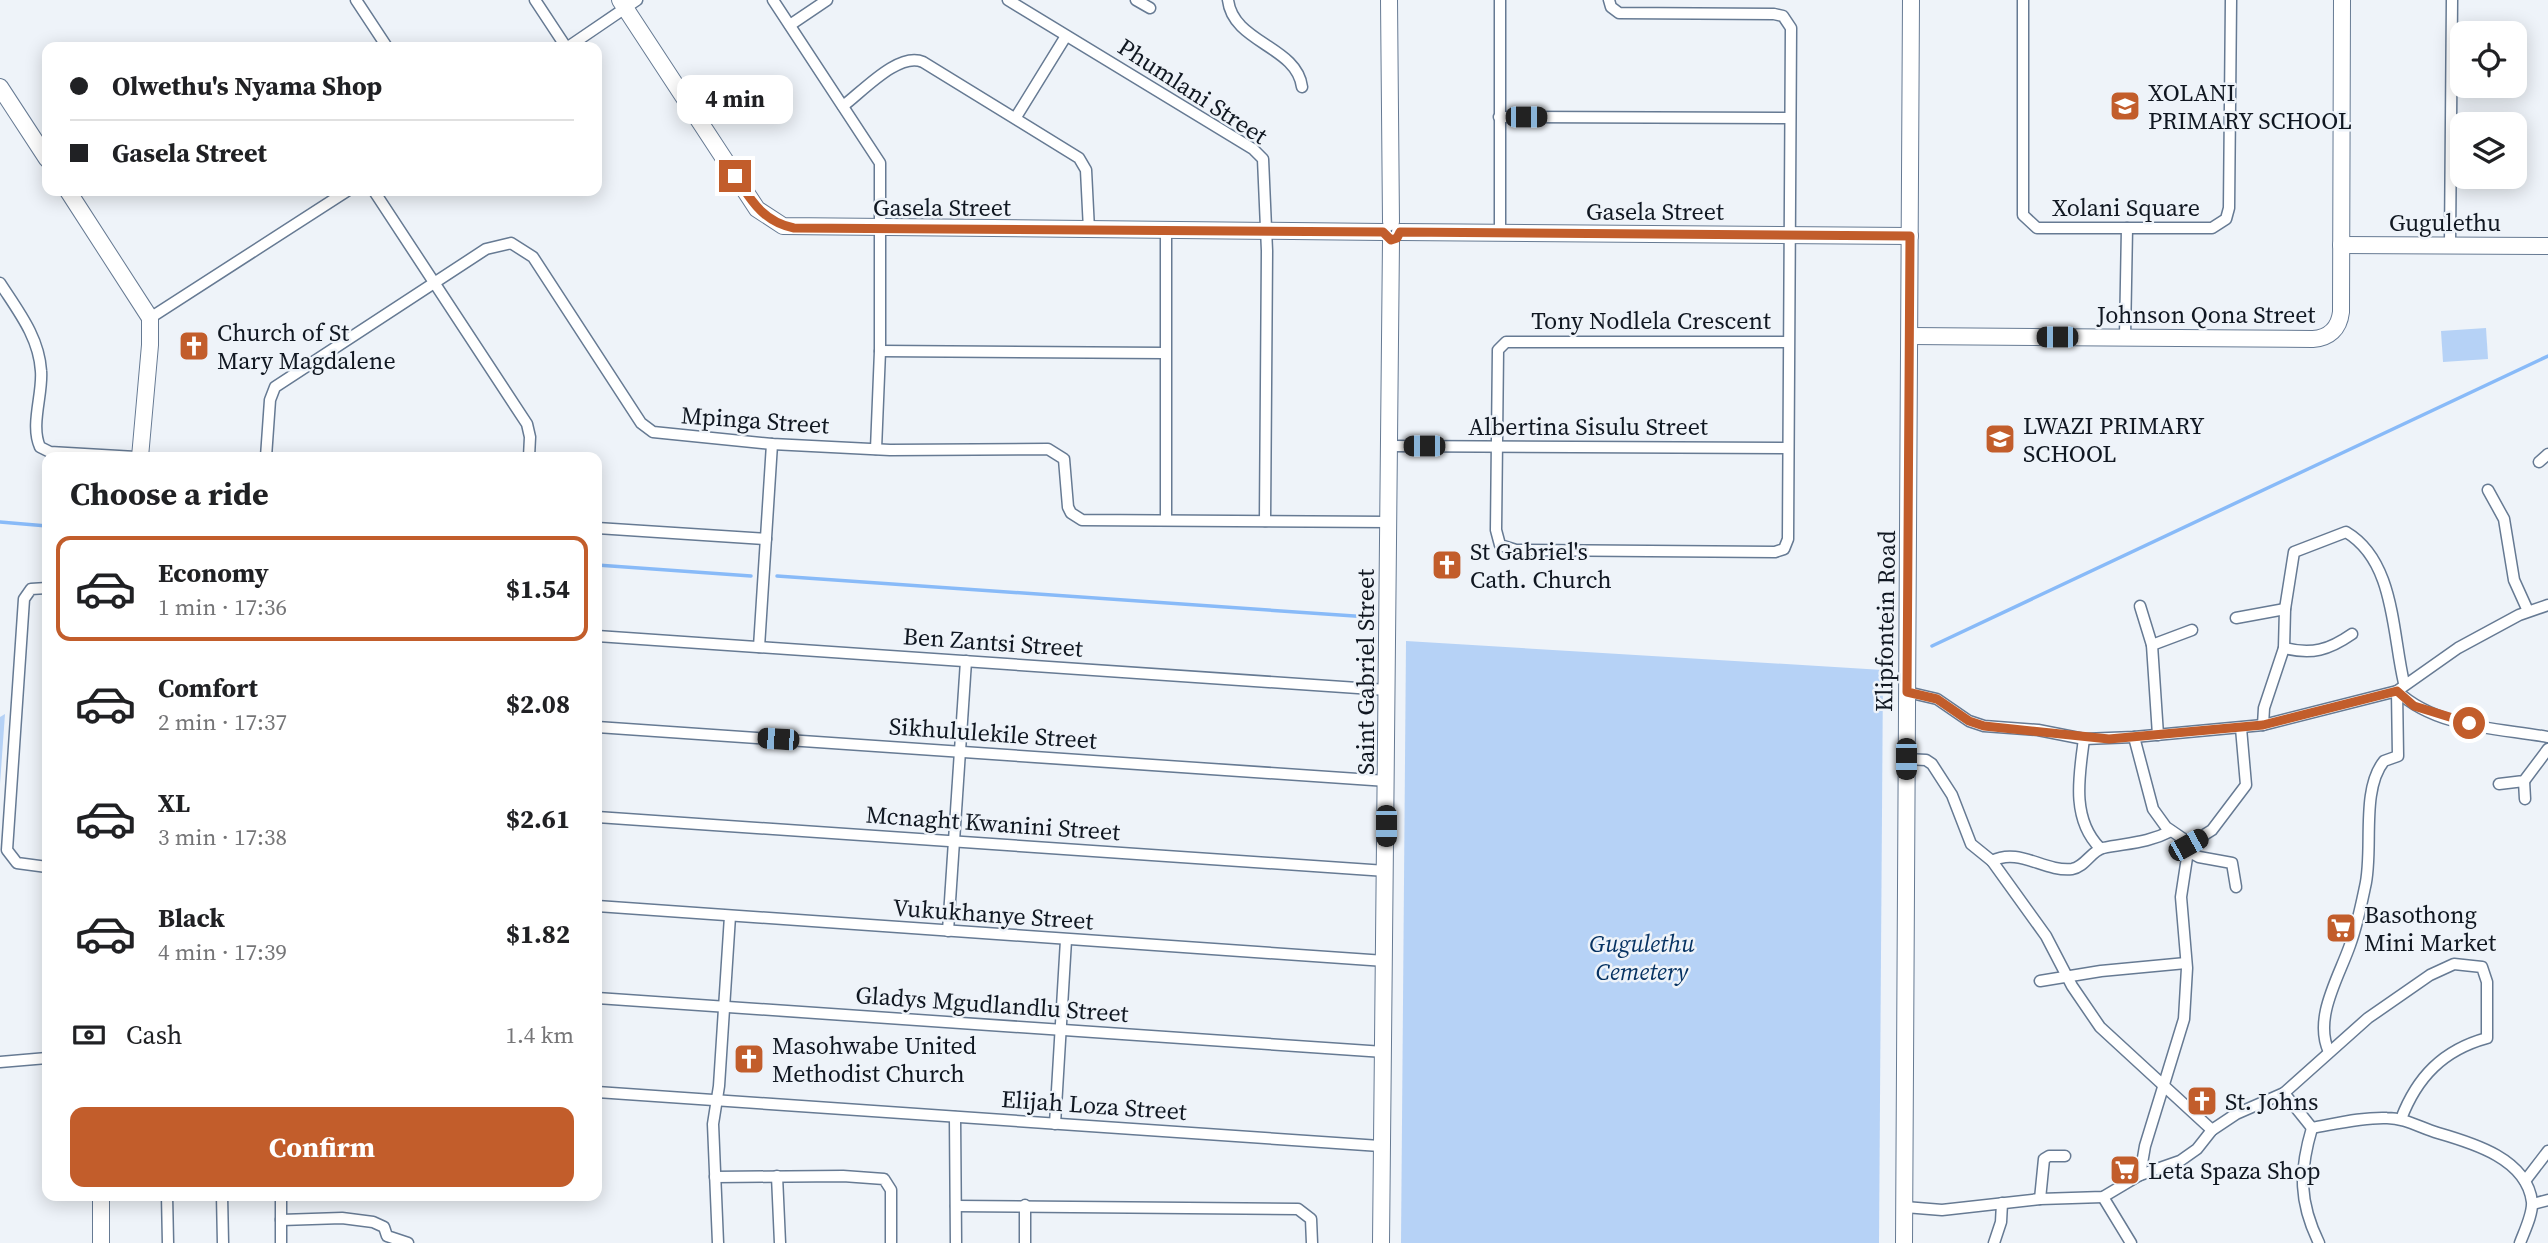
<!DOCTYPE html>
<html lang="en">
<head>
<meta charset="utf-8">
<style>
	:root { --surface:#fff; --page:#f6f6f6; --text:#202124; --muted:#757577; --line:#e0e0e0; --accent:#c25d2b }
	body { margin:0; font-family:"Source Serif 4",serif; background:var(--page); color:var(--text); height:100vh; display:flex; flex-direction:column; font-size:26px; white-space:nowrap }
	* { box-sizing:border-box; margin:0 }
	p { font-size:23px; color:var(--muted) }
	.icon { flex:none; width:38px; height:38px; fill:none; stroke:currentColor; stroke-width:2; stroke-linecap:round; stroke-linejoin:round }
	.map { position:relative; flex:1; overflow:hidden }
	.drawer { position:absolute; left:42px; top:452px; width:560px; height:749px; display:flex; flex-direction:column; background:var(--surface); border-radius:14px; box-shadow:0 4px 18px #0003 }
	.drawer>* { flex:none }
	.banner { position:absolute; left:42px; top:42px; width:560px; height:154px; border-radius:14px; box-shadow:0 4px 18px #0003; display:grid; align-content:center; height:154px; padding:0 28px; background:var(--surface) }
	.controls { position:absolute; left:2450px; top:21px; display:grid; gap:14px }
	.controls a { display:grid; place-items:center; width:77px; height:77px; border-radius:14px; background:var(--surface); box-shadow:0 4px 18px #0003; font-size:35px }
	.end { position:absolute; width:32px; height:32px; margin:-16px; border:9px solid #c25d2b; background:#fff; box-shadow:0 0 0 4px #fff }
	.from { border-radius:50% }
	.bubble { position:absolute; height:49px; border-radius:14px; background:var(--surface); box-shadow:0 4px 18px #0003; font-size:23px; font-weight:700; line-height:49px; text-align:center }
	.car { position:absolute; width:21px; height:42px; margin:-21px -10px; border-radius:9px; box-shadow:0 0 5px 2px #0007; background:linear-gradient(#222 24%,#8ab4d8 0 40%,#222 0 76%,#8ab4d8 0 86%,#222 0) }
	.banner b { display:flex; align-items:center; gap:24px; height:66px; font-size:26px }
	.banner b+b { border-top:2px solid var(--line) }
	.banner i { width:18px; height:18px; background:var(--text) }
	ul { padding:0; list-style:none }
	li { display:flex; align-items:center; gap:21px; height:105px; margin:0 14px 10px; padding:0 14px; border:4px solid transparent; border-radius:14px }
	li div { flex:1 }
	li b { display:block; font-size:26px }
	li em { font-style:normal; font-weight:700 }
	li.active { border-color:var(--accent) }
	li>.icon { width:63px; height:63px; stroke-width:1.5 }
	h2 { padding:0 28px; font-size:32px; line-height:84px }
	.pay { display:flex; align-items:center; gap:18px; height:77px; padding:0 28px; font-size:26px }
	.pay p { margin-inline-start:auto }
	.cta { display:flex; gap:14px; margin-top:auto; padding:14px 28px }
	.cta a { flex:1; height:80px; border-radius:14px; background:var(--accent); color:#fff; font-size:28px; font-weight:700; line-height:80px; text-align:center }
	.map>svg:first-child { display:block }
	.green { fill:#b6d2f6 }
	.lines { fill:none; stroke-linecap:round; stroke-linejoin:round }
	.stream { stroke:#88baf8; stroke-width:3.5 }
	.street-casing { stroke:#667a93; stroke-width:13 }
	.secondary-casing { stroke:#667a93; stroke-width:18 }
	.street { stroke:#fff; stroke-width:10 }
	.secondary { stroke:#fff; stroke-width:16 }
	.route { stroke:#c25d2b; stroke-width:9 }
	.labels { text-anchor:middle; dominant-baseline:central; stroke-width:5; stroke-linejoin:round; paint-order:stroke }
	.street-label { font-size:24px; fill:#101721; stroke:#eef3f9 }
	.poi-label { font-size:24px; fill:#101721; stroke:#eef3f9; text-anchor:start }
	.park-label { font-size:24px; font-style:italic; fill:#063262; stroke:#eef3f9 }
</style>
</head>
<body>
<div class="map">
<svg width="2548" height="1243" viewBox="0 0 2548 1243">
	<rect width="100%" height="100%" fill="#eef3f9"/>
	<g class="green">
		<polygon points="2486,328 2488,359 2443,362 2441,331"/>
		<polygon points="1406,641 1883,670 1879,1243 1401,1243"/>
		<polygon points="5,714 0,784 0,717"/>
	</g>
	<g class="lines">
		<g class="stream">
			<polyline points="0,522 47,526"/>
			<polyline points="597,565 751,576"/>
			<polyline points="777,576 1369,617"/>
			<polyline points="1932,646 2548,356"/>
		</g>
		<g class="street-casing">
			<g id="street">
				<polyline points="356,0 387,47"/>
				<polyline points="535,0 566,47"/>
				<polyline points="773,0 880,163 880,351 876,449"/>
				<polyline points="1008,0 1253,149 1263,159 1267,251 1265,521"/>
				<polyline points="1136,0 1150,8"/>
				<path d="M 1228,0 C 1233,43 1297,46 1302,87"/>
				<polyline points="1500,0 1500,232"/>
				<polyline points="1609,0 1611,7 1619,13 1774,14 1783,16 1791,28 1788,539 1784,549 1775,552 1516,550 1500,545 1496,530 1498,350 1506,342 1789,342"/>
				<polyline points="2023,0 2023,215 2037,228 2212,228 2226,219 2229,208 2231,0"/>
				<polyline points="790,25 827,0"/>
				<polyline points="568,47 637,0"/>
				<path d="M 843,106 C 862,92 899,51 923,62 L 1079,158 L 1086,170 L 1089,230"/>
				<polyline points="1016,117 1066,36"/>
				<polyline points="1499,117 1790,118"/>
				<polyline points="374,191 527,424 530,437 529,457"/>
				<polyline points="2450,244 2452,0"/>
				<path d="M 0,283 C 18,311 39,337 41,371 C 43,394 30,425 40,447 L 50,452 L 136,457"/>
				<polyline points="150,318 347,191"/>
				<polyline points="2125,337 2127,228"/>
				<polyline points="880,351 1164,353"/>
				<polyline points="1389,446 1788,448"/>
				<polyline points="266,457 270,400 275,387 486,249 511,243 533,257 641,423 653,432 772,444 890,450 1048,449 1064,459 1068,507 1071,513 1082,520 1389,522"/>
				<polyline points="2539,462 2548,454"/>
				<polyline points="2488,490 2504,519 2514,580 2528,611"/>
				<polyline points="1166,519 1166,231"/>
				<polyline points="597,528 766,539"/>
				<polyline points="47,588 31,589 24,599 7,850 17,863 47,867"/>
				<polyline points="2140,606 2152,645 2158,735"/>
				<polyline points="2236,618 2285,609"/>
				<polyline points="597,636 1387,690"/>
				<polyline points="2152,645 2192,630"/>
				<polyline points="759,647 772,444"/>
				<path d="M 2284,648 C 2312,655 2329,650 2352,634"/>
				<path d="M 1907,692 L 1937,699 L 1969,721 L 1984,726 L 2038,730 L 2084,739 L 2134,737 L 2263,725 L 2397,691 C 2436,728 2498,728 2548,737"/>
				<path d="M 2263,725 L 2264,708 L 2284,648 L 2285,609 L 2294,552 L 2346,532 C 2395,561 2392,633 2404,683"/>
				<polyline points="597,727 1387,781"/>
				<path d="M 2084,739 C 2079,776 2071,819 2100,848"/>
				<path d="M 1906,759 L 1926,760 L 1932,764 L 1952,795 L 1971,844 L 1992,861 C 2019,847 2044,872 2072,869 C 2085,867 2091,851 2103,848 C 2127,843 2148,843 2171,831"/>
				<polyline points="2524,781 2525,799"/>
				<polyline points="2499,784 2524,781 2548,749"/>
				<polyline points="597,817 1386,871"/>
				<polyline points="2188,845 2212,830 2246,785 2241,728"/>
				<polyline points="2188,851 2199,857 2232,863 2236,887"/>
				<polyline points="1992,861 2046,936 2072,986 2100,1027 2212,1130"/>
				<polyline points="597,906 1385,961"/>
				<polyline points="948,931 966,661"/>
				<polyline points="2040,981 2101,971 2186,963"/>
				<polyline points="597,998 1384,1052"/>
				<path d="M 2329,1052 C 2313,1018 2339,977 2350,945 C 2357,926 2361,906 2365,887 C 2374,851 2360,791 2384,761 L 2398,756 L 2397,691 L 2458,648 L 2519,615 L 2548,605"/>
				<polyline points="0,1062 47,1058"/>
				<polyline points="597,1092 1380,1146"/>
				<polyline points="2284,1093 2312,1128"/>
				<polyline points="955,1117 956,1243"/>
				<polyline points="1055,1124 1066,940"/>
				<path d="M 2312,1128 C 2335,1124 2362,1117 2387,1118 C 2405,1118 2421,1128 2438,1133 C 2473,1143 2527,1159 2532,1202 C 2533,1214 2524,1232 2520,1243"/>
				<path d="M 2312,1128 C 2299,1172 2299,1202 2319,1243"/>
				<path d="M 2140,1175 L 2180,1161 L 2197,1149 L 2212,1130 L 2236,1114 L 2284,1093 L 2368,1018 L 2430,975 L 2454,964 L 2482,967 L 2487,982 L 2487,1038 C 2443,1050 2417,1077 2401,1119"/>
				<polyline points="777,1176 780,1243"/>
				<polyline points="715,1177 843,1176 884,1179 891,1190 891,1243"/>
				<polyline points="2525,1181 2548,1151"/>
				<polyline points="167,1195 168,1243"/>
				<polyline points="222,1195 223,1243"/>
				<polyline points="281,1195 281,1243"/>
				<polyline points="2103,1197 2131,1243"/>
				<polyline points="2040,1199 2044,1159 2049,1156 2065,1156"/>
				<polyline points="2533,1204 2548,1200"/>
				<polyline points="1025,1205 1025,1243"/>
				<polyline points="956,1206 1298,1209 1311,1219 1312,1243"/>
				<polyline points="1905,1207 1942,1210 2040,1199 2103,1197 2140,1175 2145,1146 2184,1019 2187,968 2181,897 2188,851 2185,840 2166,827 2153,809 2134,737"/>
				<polyline points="281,1220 342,1218 373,1222 384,1227 387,1236 408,1243"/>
				<polyline points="718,1243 713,1124 719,1086 730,916"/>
				<polyline points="1994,1243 2001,1222 2002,1203"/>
			</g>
		</g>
		<g class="secondary-casing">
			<g id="secondary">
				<polyline points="620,0 757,209 783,226 1383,232"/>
				<polyline points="1389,0 1391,222"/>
				<polyline points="0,87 47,159"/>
				<polyline points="68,191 150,318 150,345 140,457"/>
				<polyline points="1400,232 1910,236"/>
				<polyline points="2341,245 2548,246"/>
				<path d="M 1911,336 L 2313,339 C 2329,338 2339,329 2341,312 L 2342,0"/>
				<polyline points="101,1195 101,1243"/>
				<polyline points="1381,1243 1391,240"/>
				<polyline points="1904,1243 1911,0"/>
			</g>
		</g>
		<use href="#street" class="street"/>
		<use href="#secondary" class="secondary"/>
	</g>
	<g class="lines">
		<path class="route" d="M 735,176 C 751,200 763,222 794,228 L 1383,232 L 1391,240 L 1397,238 L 1400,232 L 1910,236 L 1907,692 L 1937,699 L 1969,721 L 1984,726 L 2109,739 L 2263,725 L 2397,691 L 2414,706 L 2469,723"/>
	</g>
	<defs>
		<g id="school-square" transform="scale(1.575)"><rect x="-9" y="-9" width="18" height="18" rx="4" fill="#c25d2b" stroke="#eef3f9"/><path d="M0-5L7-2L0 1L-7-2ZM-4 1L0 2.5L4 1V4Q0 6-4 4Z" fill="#fff"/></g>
		<g id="church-square" transform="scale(1.575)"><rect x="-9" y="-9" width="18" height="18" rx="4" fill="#c25d2b" stroke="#eef3f9"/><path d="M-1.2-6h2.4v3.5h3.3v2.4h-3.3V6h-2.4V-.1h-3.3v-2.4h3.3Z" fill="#fff"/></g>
		<g id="supermarket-square" transform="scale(1.575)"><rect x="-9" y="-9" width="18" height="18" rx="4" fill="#c25d2b" stroke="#eef3f9"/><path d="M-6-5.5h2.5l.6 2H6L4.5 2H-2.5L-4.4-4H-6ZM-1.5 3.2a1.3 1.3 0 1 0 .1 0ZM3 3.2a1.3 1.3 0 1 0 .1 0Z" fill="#fff"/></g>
	</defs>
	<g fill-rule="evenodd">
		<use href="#school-square" x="2125" y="106"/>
		<use href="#church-square" x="194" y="346"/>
		<use href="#school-square" x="2000" y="439"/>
		<use href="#church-square" x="1447" y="565"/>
		<use href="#supermarket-square" x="2341" y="928"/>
		<use href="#church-square" x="749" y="1059"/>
		<use href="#church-square" x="2202" y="1101"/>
		<use href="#supermarket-square" x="2125" y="1170"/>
	</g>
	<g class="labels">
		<g class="street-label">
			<text transform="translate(1193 91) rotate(33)">Phumlani Street</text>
			<text x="942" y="207">Gasela Street</text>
			<text x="2126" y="207">Xolani Square</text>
			<text x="1655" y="211">Gasela Street</text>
			<text x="2445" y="222">Gugulethu</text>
			<text x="2206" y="314">Johnson Qona Street</text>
			<text x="1651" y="320">Tony Nodlela Crescent</text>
			<text transform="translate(755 420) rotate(4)">Mpinga Street</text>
			<text x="1588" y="426">Albertina Sisulu Street</text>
			<text transform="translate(1885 621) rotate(-89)">Klipfontein Road</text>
			<text transform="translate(993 642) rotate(4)">Ben Zantsi Street</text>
			<text transform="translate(1365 672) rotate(-90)">Saint Gabriel Street</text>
			<text transform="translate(993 733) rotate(4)">Sikhululekile Street</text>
			<text transform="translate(993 823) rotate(4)">Mcnaght Kwanini Street</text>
			<text transform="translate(993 914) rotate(4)">Vukukhanye Street</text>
			<text transform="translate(992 1004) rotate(4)">Gladys Mgudlandlu Street</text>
			<text transform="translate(1094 1105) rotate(4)">Elijah Loza Street</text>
		</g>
		<g class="poi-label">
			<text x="2148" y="92">XOLANI<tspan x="2148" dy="28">PRIMARY SCHOOL</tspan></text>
			<text x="217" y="332">Church of St<tspan x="217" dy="28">Mary Magdalene</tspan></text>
			<text x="2023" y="425">LWAZI PRIMARY<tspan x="2023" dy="28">SCHOOL</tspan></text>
			<text x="1470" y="551">St Gabriel's<tspan x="1470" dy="28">Cath. Church</tspan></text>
			<text x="2364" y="914">Basothong<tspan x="2364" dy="28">Mini Market</tspan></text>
			<text x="772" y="1045">Masohwabe United<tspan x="772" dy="28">Methodist Church</tspan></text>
			<text x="2225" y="1101">St. Johns</text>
			<text x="2148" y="1170">Leta Spaza Shop</text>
		</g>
		<g class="park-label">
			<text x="1642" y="943">Gugulethu<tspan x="1642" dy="28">Cemetery</tspan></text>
		</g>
	</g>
</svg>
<div class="controls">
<a><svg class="icon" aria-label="locate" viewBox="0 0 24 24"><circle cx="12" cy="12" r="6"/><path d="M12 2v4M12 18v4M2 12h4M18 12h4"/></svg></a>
<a><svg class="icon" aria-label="layers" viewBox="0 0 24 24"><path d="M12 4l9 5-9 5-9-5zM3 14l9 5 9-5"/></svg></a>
</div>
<i class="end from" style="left:2469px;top:723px"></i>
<i class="end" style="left:735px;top:176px"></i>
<div class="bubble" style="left:677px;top:75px;width:116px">4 min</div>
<i class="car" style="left:1526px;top:117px;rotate:90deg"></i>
<i class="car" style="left:2057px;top:337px;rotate:270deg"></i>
<i class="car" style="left:1424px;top:446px;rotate:270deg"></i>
<i class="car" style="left:778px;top:739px;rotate:274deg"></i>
<i class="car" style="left:1906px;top:759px;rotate:180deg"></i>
<i class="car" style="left:1386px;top:826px;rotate:180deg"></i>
<i class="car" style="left:2188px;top:845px;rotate:61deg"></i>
<div class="banner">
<b><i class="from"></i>Olwethu's Nyama Shop</b>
<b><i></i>Gasela Street</b>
</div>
<section class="drawer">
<h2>Choose a ride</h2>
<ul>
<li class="active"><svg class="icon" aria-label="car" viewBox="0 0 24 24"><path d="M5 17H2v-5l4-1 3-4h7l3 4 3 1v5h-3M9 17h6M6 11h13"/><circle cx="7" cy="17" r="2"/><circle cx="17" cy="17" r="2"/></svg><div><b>Economy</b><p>1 min · 17:36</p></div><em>$1.54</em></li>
<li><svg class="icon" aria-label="car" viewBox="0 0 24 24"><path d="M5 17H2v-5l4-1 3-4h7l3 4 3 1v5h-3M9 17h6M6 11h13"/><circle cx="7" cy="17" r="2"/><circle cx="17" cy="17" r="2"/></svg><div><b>Comfort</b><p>2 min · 17:37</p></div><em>$2.08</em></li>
<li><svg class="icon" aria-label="car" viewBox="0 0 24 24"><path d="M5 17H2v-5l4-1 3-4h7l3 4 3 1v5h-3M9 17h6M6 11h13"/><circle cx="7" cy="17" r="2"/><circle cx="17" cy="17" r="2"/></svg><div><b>XL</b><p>3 min · 17:38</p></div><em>$2.61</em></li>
<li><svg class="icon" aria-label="car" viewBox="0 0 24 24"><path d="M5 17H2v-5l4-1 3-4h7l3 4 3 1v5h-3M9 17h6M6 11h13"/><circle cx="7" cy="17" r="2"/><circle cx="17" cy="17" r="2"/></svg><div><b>Black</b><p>4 min · 17:39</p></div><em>$1.82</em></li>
</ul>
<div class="pay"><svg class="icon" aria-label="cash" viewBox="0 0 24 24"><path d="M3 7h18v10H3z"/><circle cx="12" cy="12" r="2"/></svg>Cash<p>1.4 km</p></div>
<div class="cta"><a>Confirm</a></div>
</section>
</div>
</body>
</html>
